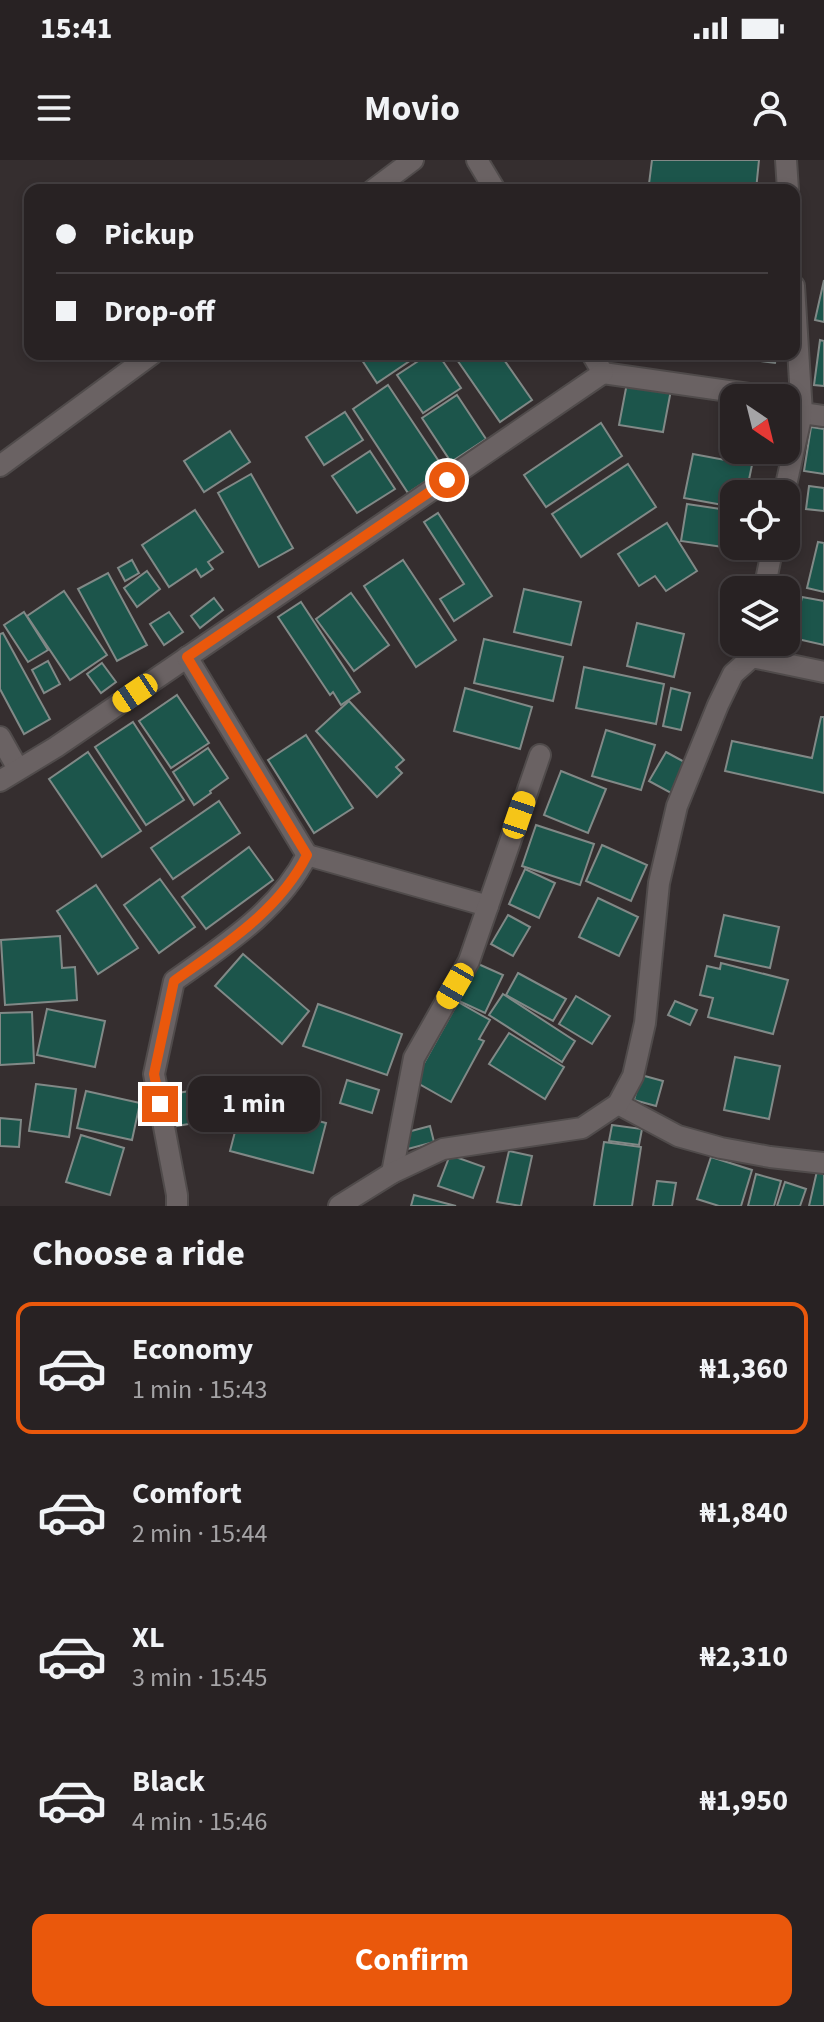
<!DOCTYPE html>
<html lang="en">
<head>
<meta charset="utf-8">
<style>
	:root { --surface:#282223; --page:#302a2b; --text:#f1f3f6; --muted:#a5a4a6; --line:#443f41; --accent:#ea580c }
	body { margin:0; font-family:"Source Sans 3",sans-serif; background:var(--page); color:var(--text); height:100vh; display:flex; flex-direction:column; font-size:30px; white-space:nowrap }
	* { box-sizing:border-box; margin:0 }
	p { font-size:26px; color:var(--muted) }
	.icon { flex:none; width:44px; height:44px; fill:none; stroke:currentColor; stroke-width:2; stroke-linecap:round; stroke-linejoin:round }
	.map { position:relative; height:1046px; overflow:hidden }
	.side { display:flex; flex-direction:column; background:var(--surface); flex:1 }
	.side>* { flex:none }
	.banner { position:absolute; left:24px; top:24px; width:776px; height:176px; border-radius:16px; box-shadow:0 4px 12px #0003,0 0 0 2px var(--line); display:grid; align-content:center; height:176px; padding:0 32px; background:var(--surface) }
	.needle { width:52px; rotate:145deg }
	.buttons { position:absolute; left:720px; top:224px; display:grid; gap:16px }
	.buttons a { display:grid; place-items:center; width:80px; height:80px; border-radius:16px; background:var(--surface); box-shadow:0 4px 12px #0003,0 0 0 2px var(--line); font-size:40px }
	.end { position:absolute; width:36px; height:36px; margin:-18px; border:10px solid #ea580c; background:#fff; box-shadow:0 0 0 4px #fff }
	.from { border-radius:50% }
	.bubble { position:absolute; height:56px; border-radius:16px; background:var(--surface); box-shadow:0 4px 12px #0003,0 0 0 2px var(--line); font-size:26px; font-weight:700; line-height:56px; text-align:center }
	.car { position:absolute; width:24px; height:48px; margin:-24px -12px; border-radius:10px; box-shadow:0 0 6px 2px #0007; background:linear-gradient(#f5c518 24%,#345 0 40%,#f5c518 0 76%,#345 0 86%,#f5c518 0) }
	.banner b { display:flex; align-items:center; gap:28px; height:76px; font-size:30px }
	.banner b+b { border-top:2px solid var(--line) }
	.banner i { width:20px; height:20px; background:var(--text) }
	ul { padding:0; list-style:none }
	li { display:flex; align-items:center; gap:24px; height:132px; margin:0 16px 12px; padding:0 16px; border:4px solid transparent; border-radius:16px }
	li div { flex:1 }
	li b { display:block; font-size:30px }
	li em { font-style:normal; font-weight:700 }
	li.current { border-color:var(--accent) }
	li>.icon { width:72px; height:72px; stroke-width:1.5 }
	h2 { padding:0 32px; font-size:36px; line-height:96px }
	.action { display:flex; gap:16px; margin-top:auto; padding:16px 32px }
	.action a { flex:1; height:92px; border-radius:16px; background:var(--accent); color:#fff; font-size:32px; font-weight:700; line-height:92px; text-align:center }
	.status { display:flex; justify-content:space-between; align-items:center; height:56px; padding:0 40px; background:var(--surface); direction:ltr }
	.status svg { height:22px; fill:currentColor }
	header { display:flex; justify-content:space-between; align-items:center; height:104px; padding:0 32px; background:var(--surface); font-size:36px; font-weight:700 }
	.map>svg:first-child { display:block }
	.building { fill:#1c554b; stroke:#818987; stroke-width:2 }
	.lines { fill:none; stroke-linecap:round; stroke-linejoin:round }
	.minor-casing { stroke:#504b4b; stroke-width:24 }
	.minor { stroke:#6a6263; stroke-width:20 }
	.route { stroke:#ea580c; stroke-width:10 }
</style>
</head>
<body>
<div class="status"><b>15:41</b><svg viewBox="0 0 49 12"><path d="M0 12V9h3v3zM5 12V6h3v6zM10 12V3h3v9zM15 12V0h3v12zM26 1h20v11H26zM47 4h2v5h-2z"/></svg></div>
<header><svg class="icon" aria-label="menu" viewBox="0 0 24 24"><path d="M4 6h16M4 12h16M4 18h16"/></svg>Movio<svg class="icon" aria-label="person" viewBox="0 0 24 24"><circle cx="12" cy="8" r="4"/><path d="M4 21q1-7 8-7t8 7"/></svg></header>
<div class="map">
<svg width="824" height="1046" viewBox="0 0 824 1046">
	<rect width="100%" height="100%" fill="#352e2f"/>
	<g class="building">
		<polygon points="652,0 759,0 756,30 697,30 649,24"/>
		<polygon points="605,26 653,27 653,30 605,30"/>
		<polygon points="824,120 824,162 815,160"/>
		<polygon points="820,180 824,181 824,226 814,225"/>
		<polygon points="358,194 420,194 377,223"/>
		<polygon points="429,194 438,194 461,228 423,253 397,215"/>
		<polygon points="453,194 500,194 532,240 500,262"/>
		<polygon points="733,194 777,194 775,203 732,197"/>
		<polygon points="627,223 671,230 663,272 619,265"/>
		<polygon points="388,225 444,309 408,333 353,249"/>
		<polygon points="457,235 486,279 451,302 422,258"/>
		<polygon points="345,252 363,280 324,305 306,277"/>
		<polygon points="601,263 622,296 546,347 524,315"/>
		<polygon points="811,267 824,269 824,314 804,311"/>
		<polygon points="230,271 250,302 204,332 184,301"/>
		<polygon points="370,291 395,329 357,353 332,316"/>
		<polygon points="693,294 752,305 746,334 734,334 734,347 684,338"/>
		<polygon points="628,304 656,347 581,397 552,354"/>
		<polygon points="251,314 293,388 259,407 218,333"/>
		<polygon points="809,326 824,328 824,351 806,349"/>
		<polygon points="687,344 734,351 734,386 759,386 758,392 681,381"/>
		<polygon points="195,350 223,392 208,402 213,409 201,417 196,409 169,427 142,385"/>
		<polygon points="438,353 492,436 454,461 440,439 464,424 424,362"/>
		<polygon points="667,363 697,411 666,431 655,416 639,426 618,394"/>
		<polygon points="818,382 824,383 824,432 807,428"/>
		<polygon points="132,400 139,413 125,421 118,408"/>
		<polygon points="403,400 456,480 416,507 364,426"/>
		<polygon points="147,411 160,429 137,447 124,428"/>
		<polygon points="108,413 147,485 117,501 78,429"/>
		<polygon points="524,429 581,442 571,485 514,472"/>
		<polygon points="64,431 107,495 70,520 27,456"/>
		<polygon points="351,433 389,485 354,511 316,459"/>
		<polygon points="802,437 824,441 824,485 793,478"/>
		<polygon points="214,438 223,450 200,468 191,456"/>
		<polygon points="301,442 360,532 341,545 333,532 330,535 278,457"/>
		<polygon points="24,452 48,490 28,502 4,465"/>
		<polygon points="169,452 183,472 164,485 150,464"/>
		<polygon points="637,463 684,474 674,517 627,506"/>
		<polygon points="3,473 50,559 24,574 0,529 0,474"/>
		<polygon points="484,479 563,497 553,541 474,523"/>
		<polygon points="48,501 60,524 44,533 32,510"/>
		<polygon points="102,503 116,522 101,533 87,514"/>
		<polygon points="584,507 664,524 656,564 576,548"/>
		<polygon points="465,528 532,547 520,589 454,571"/>
		<polygon points="671,528 690,533 681,570 663,566"/>
		<polygon points="177,535 209,583 171,608 139,561"/>
		<polygon points="349,541 404,600 396,607 402,613 377,637 316,571"/>
		<polygon points="821,557 824,557 824,633 725,611 732,581 812,598"/>
		<polygon points="133,562 184,640 146,665 95,587"/>
		<polygon points="606,570 655,585 641,630 592,616"/>
		<polygon points="306,575 353,648 314,673 268,600"/>
		<polygon points="208,588 228,618 210,631 211,633 194,645 173,612"/>
		<polygon points="88,592 141,671 102,697 49,619"/>
		<polygon points="666,592 688,604 671,633 649,621"/>
		<polygon points="561,611 606,629 588,673 544,655"/>
		<polygon points="219,641 240,673 173,719 151,688"/>
		<polygon points="536,665 594,684 580,725 522,706"/>
		<polygon points="602,685 647,705 631,741 586,721"/>
		<polygon points="249,687 273,720 206,769 182,737"/>
		<polygon points="525,709 555,723 539,758 509,744"/>
		<polygon points="160,719 195,767 159,793 124,745"/>
		<polygon points="96,725 138,788 98,814 57,751"/>
		<polygon points="598,738 638,757 619,796 579,777"/>
		<polygon points="508,755 530,767 513,796 491,784"/>
		<polygon points="724,755 779,767 770,808 715,796"/>
		<polygon points="60,776 62,808 75,807 77,840 5,845 1,780"/>
		<polygon points="243,794 309,851 282,884 215,826"/>
		<polygon points="476,803 503,815 485,853 459,841"/>
		<polygon points="721,803 788,820 773,874 708,857 713,838 700,835 707,806 720,809"/>
		<polygon points="518,813 566,839 553,861 506,835"/>
		<polygon points="503,834 575,881 562,902 489,855"/>
		<polygon points="576,836 610,856 592,884 559,864"/>
		<polygon points="675,841 697,850 690,865 668,855"/>
		<polygon points="458,842 490,860 479,879 484,881 451,942 414,921"/>
		<polygon points="318,844 402,874 387,915 303,886"/>
		<polygon points="47,849 105,861 95,907 37,895"/>
		<polygon points="32,852 34,903 0,905 0,853"/>
		<polygon points="509,873 564,907 545,939 489,904"/>
		<polygon points="735,897 780,906 769,959 724,950"/>
		<polygon points="641,915 663,921 656,946 634,940"/>
		<polygon points="347,920 379,930 372,953 340,943"/>
		<polygon points="36,924 76,929 69,977 29,971"/>
		<polygon points="195,930 200,962 166,968 161,936"/>
		<polygon points="86,931 140,943 132,980 77,968"/>
		<polygon points="243,941 326,963 313,1013 230,991"/>
		<polygon points="0,958 21,960 19,987 0,986"/>
		<polygon points="612,965 642,969 639,985 609,981"/>
		<polygon points="430,966 434,982 404,990 400,974"/>
		<polygon points="81,975 124,988 110,1035 66,1022"/>
		<polygon points="604,982 641,987 632,1046 594,1046"/>
		<polygon points="509,991 532,996 521,1046 497,1042"/>
		<polygon points="450,995 484,1007 473,1038 438,1026"/>
		<polygon points="711,997 752,1010 741,1046 719,1046 697,1039"/>
		<polygon points="817,1011 824,1013 824,1046 809,1046"/>
		<polygon points="756,1014 781,1021 774,1046 748,1046"/>
		<polygon points="657,1021 676,1023 672,1046 653,1046"/>
		<polygon points="785,1022 806,1029 800,1046 777,1046"/>
		<polygon points="414,1035 456,1046 411,1046"/>
	</g>
	<g class="lines">
		<g class="minor-casing">
			<g id="minor">
				<polyline points="477,0 495,30"/>
				<polyline points="786,0 788,30"/>
				<polyline points="373,30 413,0"/>
				<polyline points="592,194 603,213 777,238"/>
				<polyline points="802,253 824,256"/>
				<polyline points="0,306 152,194"/>
				<polyline points="784,334 802,253 794,126"/>
				<polyline points="764,430 773,386"/>
				<polyline points="0,577 18,609"/>
				<polyline points="0,621 56,587 603,213"/>
				<polyline points="307,695 488,746"/>
				<polyline points="618,944 678,976 721,988 770,997 824,1003"/>
				<polyline points="392,1013 414,898 469,801 540,595"/>
				<path d="M 177,1046 L 177,1035 L 154,914 L 174,821 C 223,786 279,751 307,695 L 187,497"/>
				<polyline points="339,1046 392,1013 443,989 582,968 618,944 633,916 645,863 659,723 677,646 718,545 733,514 752,497 824,512"/>
			</g>
		</g>
		<use href="#minor" class="minor"/>
	</g>
	<g class="lines">
		<path class="route" d="M 160,944 L 154,914 L 174,821 C 223,786 279,751 307,695 L 187,497 L 447,320"/>
	</g>
</svg>
<div class="buttons">
<a><svg class="needle" viewBox="-14 -14 28 28"><path d="M0-13l5 13h-10z" fill="#e53935"/><path d="M0 13l5-13h-10z" fill="#a5a4a6"/></svg></a>
<a><svg class="icon" aria-label="locate" viewBox="0 0 24 24"><circle cx="12" cy="12" r="6"/><path d="M12 2v4M12 18v4M2 12h4M18 12h4"/></svg></a>
<a><svg class="icon" aria-label="layers" viewBox="0 0 24 24"><path d="M12 4l9 5-9 5-9-5zM3 14l9 5 9-5"/></svg></a>
</div>
<i class="end from" style="left:447px;top:320px"></i>
<i class="end" style="left:160px;top:944px"></i>
<div class="bubble" style="left:188px;top:916px;width:132px">1 min</div>
<i class="car" style="left:135px;top:533px;rotate:236deg"></i>
<i class="car" style="left:519px;top:655px;rotate:19deg"></i>
<i class="car" style="left:455px;top:826px;rotate:210deg"></i>
<div class="banner">
<b><i class="from"></i>Pickup</b>
<b><i></i>Drop-off</b>
</div>
</div>
<section class="side">
<h2>Choose a ride</h2>
<ul>
<li class="current"><svg class="icon" aria-label="car" viewBox="0 0 24 24"><path d="M5 17H2v-5l4-1 3-4h7l3 4 3 1v5h-3M9 17h6M6 11h13"/><circle cx="7" cy="17" r="2"/><circle cx="17" cy="17" r="2"/></svg><div><b>Economy</b><p>1 min · 15:43</p></div><em>₦1,360</em></li>
<li><svg class="icon" aria-label="car" viewBox="0 0 24 24"><path d="M5 17H2v-5l4-1 3-4h7l3 4 3 1v5h-3M9 17h6M6 11h13"/><circle cx="7" cy="17" r="2"/><circle cx="17" cy="17" r="2"/></svg><div><b>Comfort</b><p>2 min · 15:44</p></div><em>₦1,840</em></li>
<li><svg class="icon" aria-label="car" viewBox="0 0 24 24"><path d="M5 17H2v-5l4-1 3-4h7l3 4 3 1v5h-3M9 17h6M6 11h13"/><circle cx="7" cy="17" r="2"/><circle cx="17" cy="17" r="2"/></svg><div><b>XL</b><p>3 min · 15:45</p></div><em>₦2,310</em></li>
<li><svg class="icon" aria-label="car" viewBox="0 0 24 24"><path d="M5 17H2v-5l4-1 3-4h7l3 4 3 1v5h-3M9 17h6M6 11h13"/><circle cx="7" cy="17" r="2"/><circle cx="17" cy="17" r="2"/></svg><div><b>Black</b><p>4 min · 15:46</p></div><em>₦1,950</em></li>
</ul>
<div class="action"><a>Confirm</a></div>
</section>
</body>
</html>
